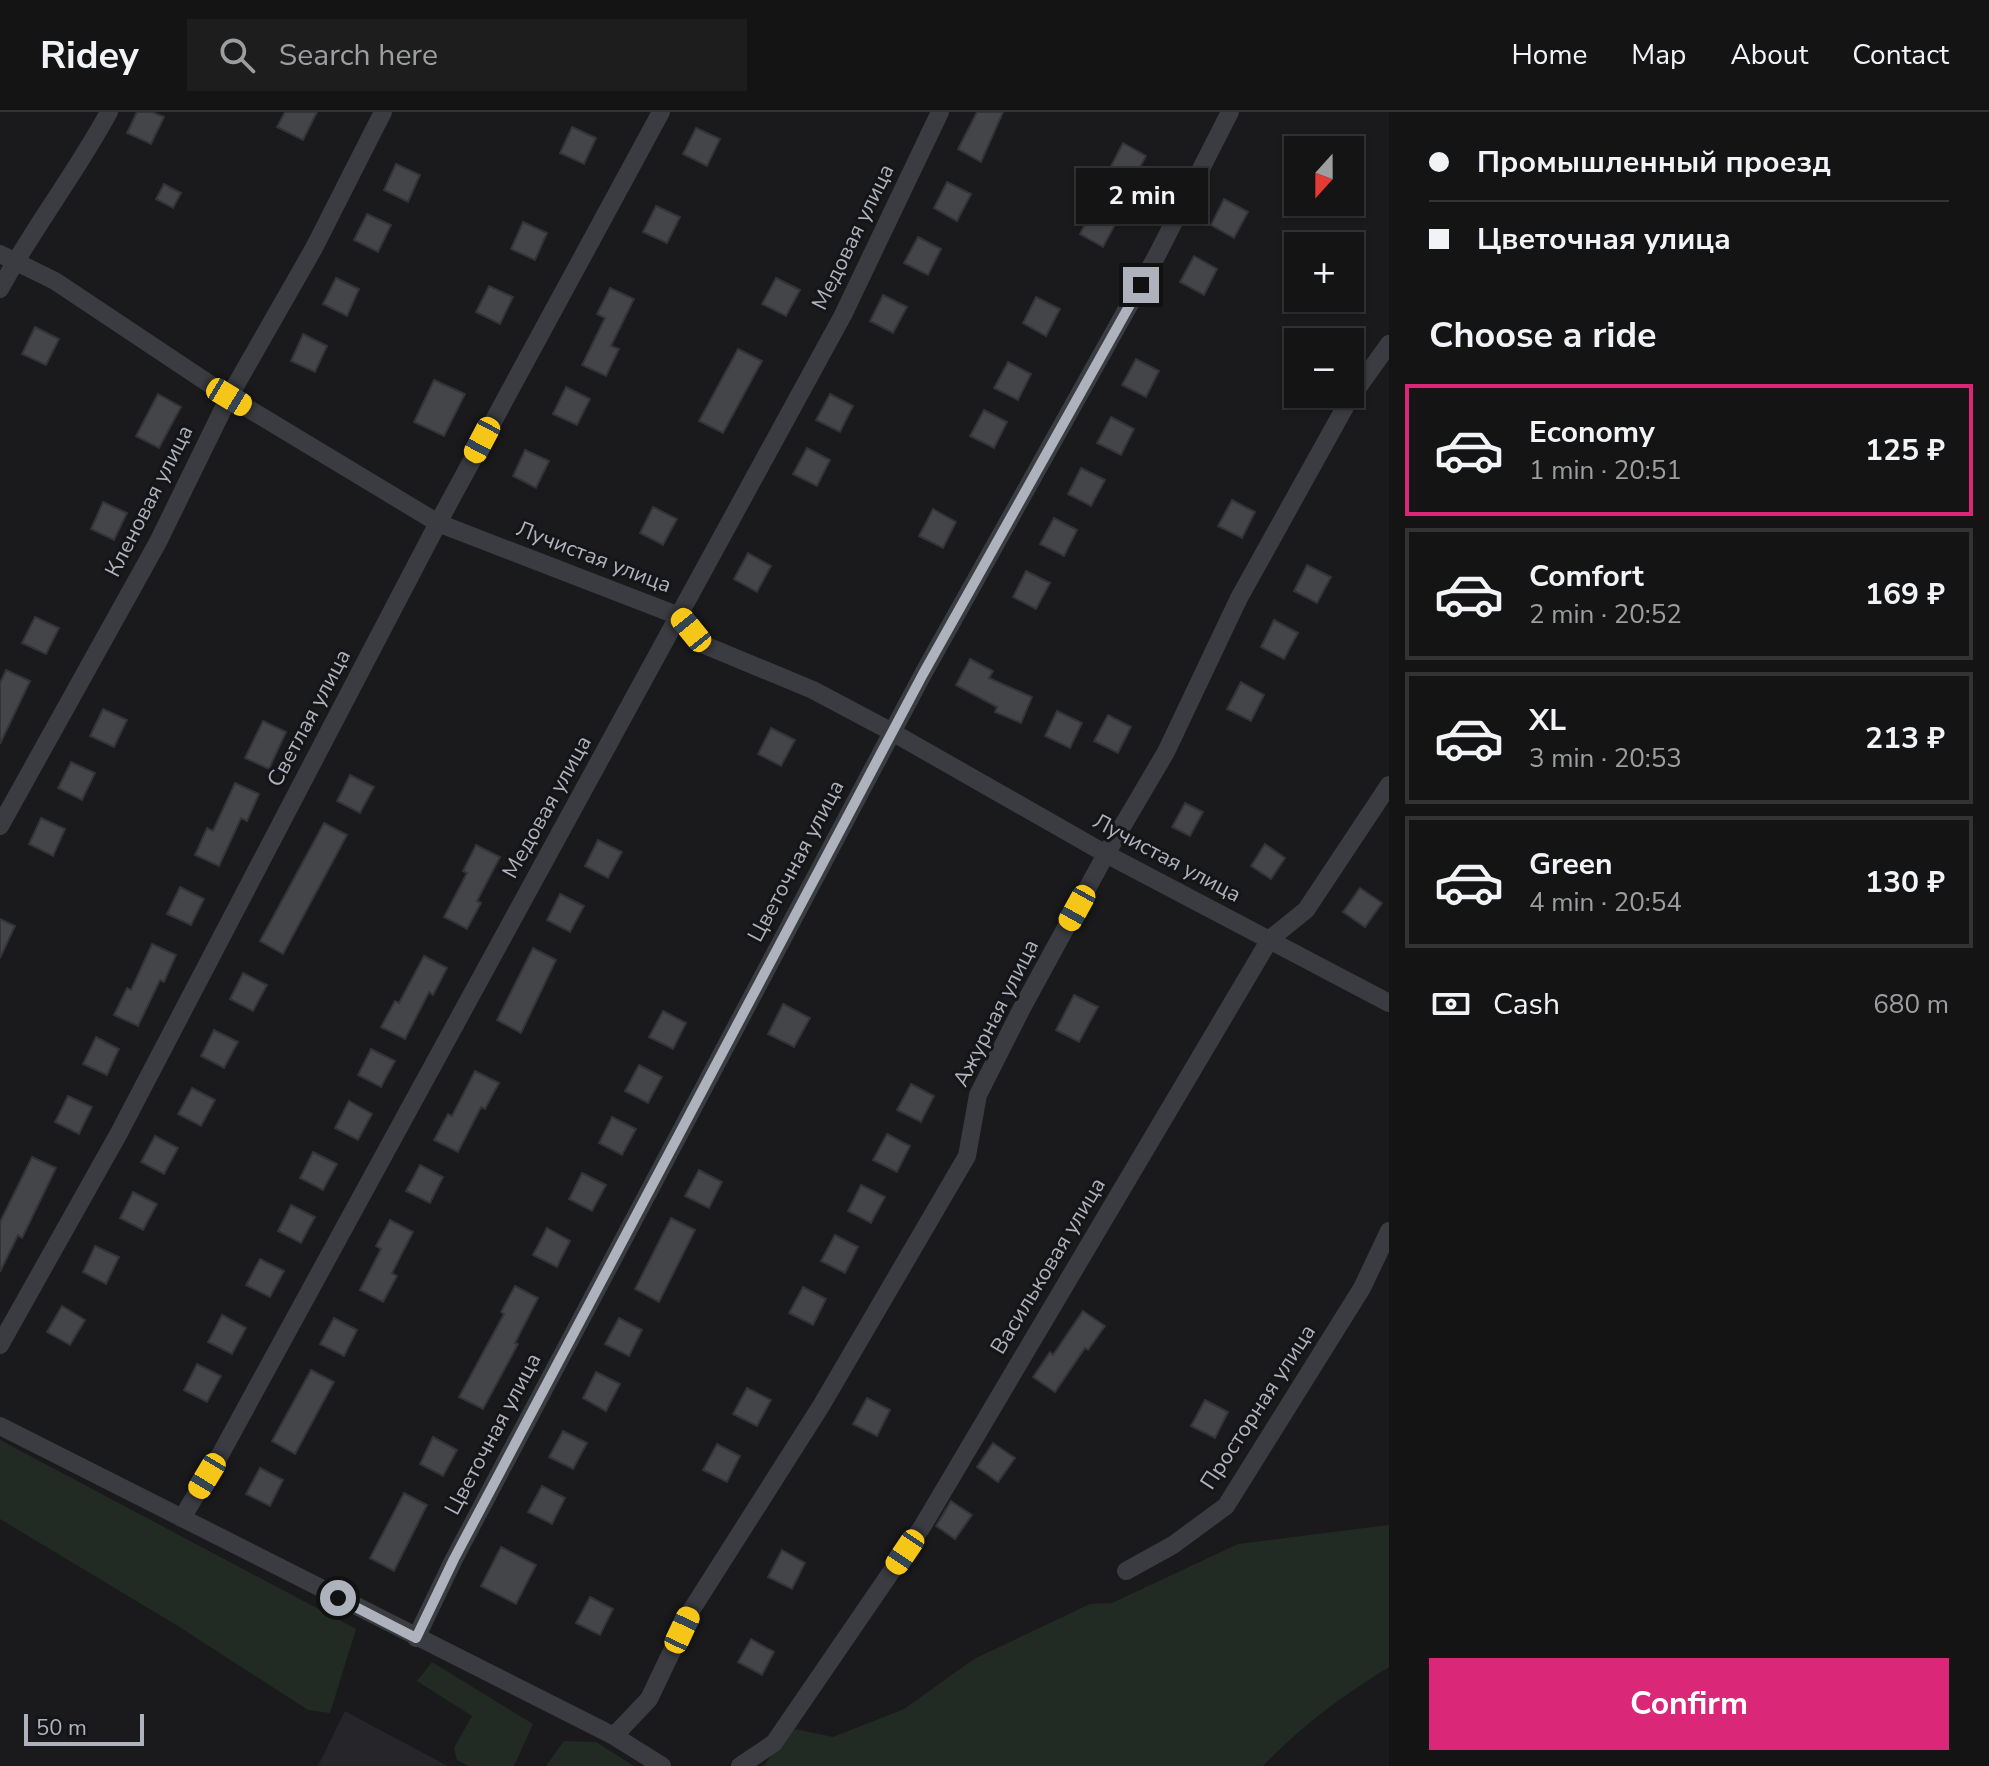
<!DOCTYPE html>
<html lang="en">
<head>
<meta charset="utf-8">
<style>
	:root { --surface:#141415; --page:#1d1d1e; --text:#f1f3f6; --muted:#9d9ea0; --line:#333334; --accent:#db2777 }
	body { margin:0; font-family:"Nunito Sans",sans-serif; background:var(--page); color:var(--text); height:100vh; display:flex; flex-direction:column; font-size:30px; white-space:nowrap }
	* { box-sizing:border-box; margin:0 }
	p { font-size:26px; color:var(--muted) }
	.icon { flex:none; width:44px; height:44px; fill:none; stroke:currentColor; stroke-width:2; stroke-linecap:round; stroke-linejoin:round }
	.map { position:relative; flex:1; overflow:hidden }
	.side { display:flex; flex-direction:column; background:var(--surface); width:600px }
	.side>* { flex:none }
	.hud { display:grid; align-content:center; height:176px; padding:0 40px; background:var(--surface) }
	.needle { width:52px; rotate:201deg }
	.tools { position:absolute; left:1284px; top:24px; display:grid; gap:16px }
	.tools a { display:grid; place-items:center; width:80px; height:80px; border-radius:0px; background:var(--surface); box-shadow:0 2px 6px #0004,0 0 0 2px var(--line); font-size:40px }
	.scale { position:absolute; left:24px; bottom:20px; width:120px; box-sizing:border-box; padding-left:8px; border:4px solid #adb2bc; border-top:0; font-size:22px; line-height:28px; white-space:nowrap; color:#adb2bc; -webkit-text-stroke:6px #151518; paint-order:stroke }
	.end { position:absolute; width:36px; height:36px; margin:-18px; border:10px solid #adb2bc; background:#111; box-shadow:0 0 0 4px #111 }
	.from { border-radius:50% }
	.bubble { position:absolute; height:56px; border-radius:0px; background:var(--surface); box-shadow:0 2px 6px #0004,0 0 0 2px var(--line); font-size:26px; font-weight:700; line-height:56px; text-align:center }
	.car { position:absolute; width:24px; height:48px; margin:-24px -12px; border-radius:10px; box-shadow:0 0 6px 2px #0007; background:linear-gradient(#f5c518 24%,#345 0 40%,#f5c518 0 76%,#345 0 86%,#f5c518 0) }
	.hud b { display:flex; align-items:center; gap:28px; height:76px; font-size:30px }
	.hud b+b { border-top:2px solid var(--line) }
	.hud i { width:20px; height:20px; background:var(--text) }
	ul { padding:0; list-style:none }
	li { display:flex; align-items:center; gap:24px; height:132px; margin:0 16px 12px; padding:0 24px; border:4px solid var(--line); border-radius:0px }
	li div { flex:1 }
	li b { display:block; font-size:30px }
	li em { font-style:normal; font-weight:700 }
	li.active { border-color:var(--accent) }
	li>.icon { width:72px; height:72px; stroke-width:1.5 }
	h2 { padding:0 40px; font-size:36px; line-height:96px }
	.pay { display:flex; align-items:center; gap:20px; height:88px; padding:0 40px; font-size:30px }
	.pay p { margin-inline-start:auto }
	.action { display:flex; gap:16px; margin-top:auto; padding:16px 40px }
	.action a { flex:1; height:92px; border-radius:0px; background:var(--accent); color:#fff; font-size:32px; font-weight:700; line-height:92px; text-align:center }
	header { display:flex; align-items:center; gap:48px; box-sizing:border-box; height:112px; padding:0 40px; background:var(--surface); border-bottom:2px solid var(--line) }
	header strong { font-size:38px }
	nav { display:flex; gap:44px; margin-inline-start:auto; font-size:28px }
	.search { width:560px; height:72px; background:var(--page); display:flex; align-items:center; gap:20px; box-sizing:border-box; padding:0 28px; border-radius:0px; color:var(--muted); font-size:30px }
	main { display:flex; flex:1; min-height:0 }
	.map>svg:first-child { display:block }
	.built { fill:#26262a }
	.green { fill:#222b23 }
	.building { fill:#444549; stroke:#343438; stroke-width:2 }
	.lines { fill:none; stroke-linecap:round; stroke-linejoin:round }
	.minor { stroke:#3b3c42; stroke-width:18 }
	.route { stroke:#adb2bc; stroke-width:10 }
	.labels { text-anchor:middle; dominant-baseline:central; stroke-width:6; stroke-linejoin:round; paint-order:stroke }
	.street-label { font-size:22px; fill:#adb2bc; stroke:#151518 }
</style>
</head>
<body>
<header>
<strong>Ridey</strong>
<div class="search"><svg class="icon" aria-label="search" viewBox="0 0 24 24"><circle cx="10" cy="10" r="6"/><path d="M15 15l6 6"/></svg>Search here</div>
<nav><a>Home</a><a>Map</a><a>About</a><a>Contact</a></nav>
</header>
<main>
<div class="map">
<svg width="1389" height="1654" viewBox="0 0 1389 1654">
	<rect width="100%" height="100%" fill="#1a1a1c"/>
	<polygon class="built" points="345,1599 378,1617 448,1654 318,1654"/>
	<g class="green">
		<polygon points="0,1328 356,1517 330,1601 308,1598 178,1514 0,1407"/>
		<path d="M 1389,1413 L 1389,1555 C 1343,1583 1300,1615 1263,1654 L 764,1654 L 784,1625 L 795,1617 L 833,1625 L 904,1597 L 974,1547 L 1090,1492 L 1112,1491 L 1238,1432 Z"/>
		<polygon points="432,1550 533,1612 514,1654 468,1654 457,1648 454,1636 472,1604 417,1569"/>
		<polygon points="564,1629 596,1630 634,1654 546,1654"/>
	</g>
	<g class="building">
		<polygon points="137,0 152,0 164,5 151,32 127,21"/>
		<polygon points="285,0 317,0 303,28 277,15"/>
		<polygon points="977,0 1003,0 981,50 958,37"/>
		<polygon points="572,15 596,26 584,52 560,41"/>
		<polygon points="696,16 720,27 707,54 683,42"/>
		<polygon points="1123,31 1146,44 1132,70 1109,58"/>
		<polygon points="396,52 420,63 408,90 384,78"/>
		<polygon points="947,70 971,82 957,109 934,96"/>
		<polygon points="164,72 181,81 173,96 156,87"/>
		<polygon points="1224,87 1248,100 1234,126 1211,113"/>
		<polygon points="656,94 680,105 667,131 643,120"/>
		<polygon points="1093,96 1117,109 1103,135 1080,122"/>
		<polygon points="367,102 391,113 378,140 354,128"/>
		<polygon points="523,110 547,121 535,148 511,137"/>
		<polygon points="918,125 941,137 928,163 904,151"/>
		<polygon points="1194,144 1217,157 1204,183 1180,170"/>
		<polygon points="336,166 359,177 347,204 323,192"/>
		<polygon points="776,166 800,178 786,204 762,192"/>
		<polygon points="489,174 513,185 500,212 476,200"/>
		<polygon points="610,176 634,187 611,234 619,237 606,264 582,253 605,206 597,202"/>
		<polygon points="883,183 907,195 893,221 870,209"/>
		<polygon points="1036,185 1060,197 1046,224 1023,211"/>
		<polygon points="35,215 59,227 46,253 22,242"/>
		<polygon points="303,222 327,234 315,260 291,249"/>
		<polygon points="738,237 762,249 723,321 699,309"/>
		<polygon points="1136,247 1159,259 1146,285 1122,273"/>
		<polygon points="1008,250 1031,262 1018,288 994,276"/>
		<polygon points="434,268 465,282 444,324 414,310"/>
		<polygon points="566,275 590,287 577,313 553,302"/>
		<polygon points="158,282 181,295 159,336 136,324"/>
		<polygon points="830,282 853,294 840,320 816,308"/>
		<polygon points="984,298 1007,310 994,336 970,324"/>
		<polygon points="1111,305 1134,317 1121,343 1097,331"/>
		<polygon points="807,336 830,348 817,374 793,362"/>
		<polygon points="525,338 549,349 536,376 513,364"/>
		<polygon points="1081,356 1105,368 1091,394 1068,382"/>
		<polygon points="1232,388 1255,400 1242,426 1218,414"/>
		<polygon points="103,390 127,401 114,428 91,417"/>
		<polygon points="653,395 677,407 663,433 640,421"/>
		<polygon points="933,397 956,410 943,436 919,424"/>
		<polygon points="1054,406 1077,418 1064,444 1040,432"/>
		<polygon points="748,441 771,454 757,480 734,467"/>
		<polygon points="1307,453 1331,465 1317,491 1294,479"/>
		<polygon points="1026,459 1050,471 1036,497 1013,485"/>
		<polygon points="35,505 59,516 46,542 22,531"/>
		<polygon points="1274,508 1298,521 1284,547 1261,535"/>
		<polygon points="970,547 993,559 989,566 1032,585 1021,611 995,600 997,595 956,573"/>
		<polygon points="6,558 30,569 0,632 0,571"/>
		<polygon points="1241,570 1264,583 1251,609 1227,597"/>
		<polygon points="103,597 127,608 114,635 90,624"/>
		<polygon points="1057,599 1082,611 1070,636 1045,624"/>
		<polygon points="1108,603 1131,615 1118,641 1094,629"/>
		<polygon points="263,609 286,620 269,657 245,646"/>
		<polygon points="771,616 795,628 781,654 758,642"/>
		<polygon points="71,650 95,661 82,688 58,676"/>
		<polygon points="350,663 374,675 360,701 337,689"/>
		<polygon points="235,671 259,682 247,709 241,706 219,754 195,743 207,716 213,719"/>
		<polygon points="1185,691 1203,700 1190,724 1172,715"/>
		<polygon points="41,706 65,717 53,744 29,732"/>
		<polygon points="324,711 347,723 283,842 260,829"/>
		<polygon points="598,728 622,740 608,766 585,754"/>
		<polygon points="1265,732 1285,746 1271,767 1251,754"/>
		<polygon points="476,733 500,745 477,789 481,791 467,817 444,805 467,761 463,759"/>
		<polygon points="180,775 204,787 191,813 167,802"/>
		<polygon points="1360,776 1382,791 1365,815 1343,800"/>
		<polygon points="560,782 584,794 570,820 547,808"/>
		<polygon points="0,807 15,814 0,846"/>
		<polygon points="152,832 176,843 164,870 160,868 138,914 114,903 127,876 131,878"/>
		<polygon points="533,836 556,848 521,921 497,908"/>
		<polygon points="424,844 447,856 433,883 429,880 405,927 381,915 395,889 399,891"/>
		<polygon points="243,861 267,873 253,899 230,887"/>
		<polygon points="1074,883 1098,895 1079,930 1056,918"/>
		<polygon points="783,892 810,906 794,935 768,922"/>
		<polygon points="663,899 686,911 673,937 649,925"/>
		<polygon points="214,918 238,930 224,956 201,944"/>
		<polygon points="96,925 119,937 107,963 83,952"/>
		<polygon points="371,937 395,949 381,975 358,963"/>
		<polygon points="639,953 662,965 648,991 625,979"/>
		<polygon points="475,959 499,971 485,997 481,995 458,1040 434,1028 448,1002 452,1004"/>
		<polygon points="911,972 934,984 921,1010 897,998"/>
		<polygon points="192,976 215,988 201,1014 178,1002"/>
		<polygon points="68,984 92,995 79,1022 55,1010"/>
		<polygon points="349,989 372,1002 358,1028 335,1016"/>
		<polygon points="612,1005 636,1017 622,1043 599,1031"/>
		<polygon points="887,1022 910,1034 897,1060 873,1048"/>
		<polygon points="155,1024 178,1036 164,1062 141,1050"/>
		<polygon points="313,1040 337,1052 323,1078 300,1066"/>
		<polygon points="32,1045 56,1056 22,1126 18,1123 0,1160 0,1110"/>
		<polygon points="420,1053 443,1065 430,1091 406,1079"/>
		<polygon points="699,1058 722,1070 709,1096 685,1084"/>
		<polygon points="582,1061 606,1073 592,1099 569,1087"/>
		<polygon points="861,1073 885,1085 871,1111 848,1099"/>
		<polygon points="133,1080 157,1092 143,1118 120,1106"/>
		<polygon points="291,1093 315,1105 301,1131 278,1119"/>
		<polygon points="671,1106 695,1118 659,1190 635,1177"/>
		<polygon points="390,1108 413,1120 392,1161 397,1164 383,1190 360,1178 381,1137 376,1134"/>
		<polygon points="547,1116 570,1129 557,1155 533,1143"/>
		<polygon points="835,1123 858,1135 845,1161 821,1149"/>
		<polygon points="95,1134 119,1145 106,1172 83,1160"/>
		<polygon points="260,1147 284,1159 270,1185 246,1173"/>
		<polygon points="515,1174 538,1186 515,1231 518,1232 483,1297 459,1285 504,1202 501,1200"/>
		<polygon points="803,1175 826,1187 813,1213 789,1201"/>
		<polygon points="62,1194 85,1208 70,1233 47,1220"/>
		<polygon points="1083,1199 1105,1214 1088,1238 1085,1236 1055,1280 1033,1265 1050,1240 1053,1243"/>
		<polygon points="222,1203 246,1216 232,1242 208,1230"/>
		<polygon points="334,1206 357,1218 344,1244 320,1232"/>
		<polygon points="619,1206 642,1218 629,1244 605,1232"/>
		<polygon points="197,1252 221,1264 207,1290 184,1278"/>
		<polygon points="311,1258 334,1270 295,1342 272,1329"/>
		<polygon points="596,1260 620,1272 606,1299 583,1286"/>
		<polygon points="747,1276 771,1288 757,1314 733,1302"/>
		<polygon points="867,1286 890,1298 877,1324 853,1312"/>
		<polygon points="1205,1288 1228,1300 1215,1326 1191,1314"/>
		<polygon points="563,1319 587,1331 573,1357 549,1345"/>
		<polygon points="433,1325 457,1338 443,1364 420,1352"/>
		<polygon points="993,1331 1015,1346 998,1370 977,1355"/>
		<polygon points="717,1332 740,1344 727,1370 703,1358"/>
		<polygon points="260,1356 283,1368 270,1394 246,1382"/>
		<polygon points="542,1374 565,1386 552,1412 528,1400"/>
		<polygon points="404,1381 427,1393 394,1459 370,1446"/>
		<polygon points="951,1389 972,1403 955,1427 936,1414"/>
		<polygon points="501,1435 536,1453 516,1492 481,1474"/>
		<polygon points="782,1438 805,1451 792,1477 768,1465"/>
		<polygon points="590,1485 613,1497 600,1523 576,1511"/>
		<polygon points="751,1527 774,1540 762,1563 738,1550"/>
	</g>
	<g class="lines">
		<g class="minor">
			<polyline points="0,142 55,169 229,285 438,411 679,504 702,532 813,578 892,620 1106,742 1389,891"/>
			<path d="M 0,177 C 33,116 76,61 109,0"/>
			<polyline points="0,714 158,430 229,285 314,136 383,0"/>
			<polyline points="0,1233 119,1021 438,411 661,0"/>
			<polyline points="0,1314 614,1624 662,1654"/>
			<polyline points="182,1406 220,1343 843,203 940,0"/>
			<polyline points="1126,1459 1173,1433 1226,1394 1362,1176 1389,1119"/>
			<polyline points="416,1526 454,1447 923,562 1156,145 1230,0"/>
			<polyline points="614,1624 649,1587 692,1497 821,1294 967,1044 978,983 1022,896 1106,742 1166,640 1239,486 1349,288 1389,232"/>
			<polyline points="740,1654 774,1631 922,1415 1270,827 1306,798 1389,673"/>
		</g>
	</g>
	<g class="lines">
		<polyline class="route" points="338,1486 416,1526 454,1447 923,562 1141,173"/>
	</g>
	<g class="labels">
		<g class="street-label">
			<text transform="translate(853 125) rotate(-64)">Медовая улица</text>
			<text transform="translate(149 389) rotate(-63)">Кленовая улица</text>
			<text transform="translate(594 445) rotate(21)">Лучистая улица</text>
			<text transform="translate(309 606) rotate(-62)">Светлая улица</text>
			<text transform="translate(547 695) rotate(-61)">Медовая улица</text>
			<text transform="translate(1167 746) rotate(28)">Лучистая улица</text>
			<text transform="translate(796 749) rotate(-62)">Цветочная улица</text>
			<text transform="translate(996 901) rotate(-63)">Ажурная улица</text>
			<text transform="translate(1048 1154) rotate(-59)">Васильковая улица</text>
			<text transform="translate(1258 1295) rotate(-57)">Просторная улица</text>
			<text transform="translate(493 1322) rotate(-62)">Цветочная улица</text>
		</g>
	</g>
</svg>
<div class="tools">
<a><svg class="needle" viewBox="-14 -14 28 28"><path d="M0-13l5 13h-10z" fill="#e53935"/><path d="M0 13l5-13h-10z" fill="#9d9ea0"/></svg></a>
<a>+</a>
<a>−</a>
</div>
<div class="scale">50 m</div>
<i class="end from" style="left:338px;top:1486px"></i>
<i class="end" style="left:1141px;top:173px"></i>
<div class="bubble" style="left:1076px;top:56px;width:132px">2 min</div>
<i class="car" style="left:229px;top:285px;rotate:121deg"></i>
<i class="car" style="left:482px;top:328px;rotate:208deg"></i>
<i class="car" style="left:691px;top:518px;rotate:321deg"></i>
<i class="car" style="left:1077px;top:796px;rotate:209deg"></i>
<i class="car" style="left:207px;top:1364px;rotate:211deg"></i>
<i class="car" style="left:905px;top:1440px;rotate:214deg"></i>
<i class="car" style="left:682px;top:1518px;rotate:25deg"></i>
</div>
<section class="side">
<div class="hud">
<b><i class="from"></i>Промышленный проезд</b>
<b><i></i>Цветочная улица</b>
</div>
<h2>Choose a ride</h2>
<ul>
<li class="active"><svg class="icon" aria-label="car" viewBox="0 0 24 24"><path d="M5 17H2v-5l4-1 3-4h7l3 4 3 1v5h-3M9 17h6M6 11h13"/><circle cx="7" cy="17" r="2"/><circle cx="17" cy="17" r="2"/></svg><div><b>Economy</b><p>1 min · 20:51</p></div><em>125 ₽</em></li>
<li><svg class="icon" aria-label="car" viewBox="0 0 24 24"><path d="M5 17H2v-5l4-1 3-4h7l3 4 3 1v5h-3M9 17h6M6 11h13"/><circle cx="7" cy="17" r="2"/><circle cx="17" cy="17" r="2"/></svg><div><b>Comfort</b><p>2 min · 20:52</p></div><em>169 ₽</em></li>
<li><svg class="icon" aria-label="car" viewBox="0 0 24 24"><path d="M5 17H2v-5l4-1 3-4h7l3 4 3 1v5h-3M9 17h6M6 11h13"/><circle cx="7" cy="17" r="2"/><circle cx="17" cy="17" r="2"/></svg><div><b>XL</b><p>3 min · 20:53</p></div><em>213 ₽</em></li>
<li><svg class="icon" aria-label="car" viewBox="0 0 24 24"><path d="M5 17H2v-5l4-1 3-4h7l3 4 3 1v5h-3M9 17h6M6 11h13"/><circle cx="7" cy="17" r="2"/><circle cx="17" cy="17" r="2"/></svg><div><b>Green</b><p>4 min · 20:54</p></div><em>130 ₽</em></li>
</ul>
<div class="pay"><svg class="icon" aria-label="cash" viewBox="0 0 24 24"><path d="M3 7h18v10H3z"/><circle cx="12" cy="12" r="2"/></svg>Cash<p>680 m</p></div>
<div class="action"><a>Confirm</a></div>
</section>
</main>
</body>
</html>
